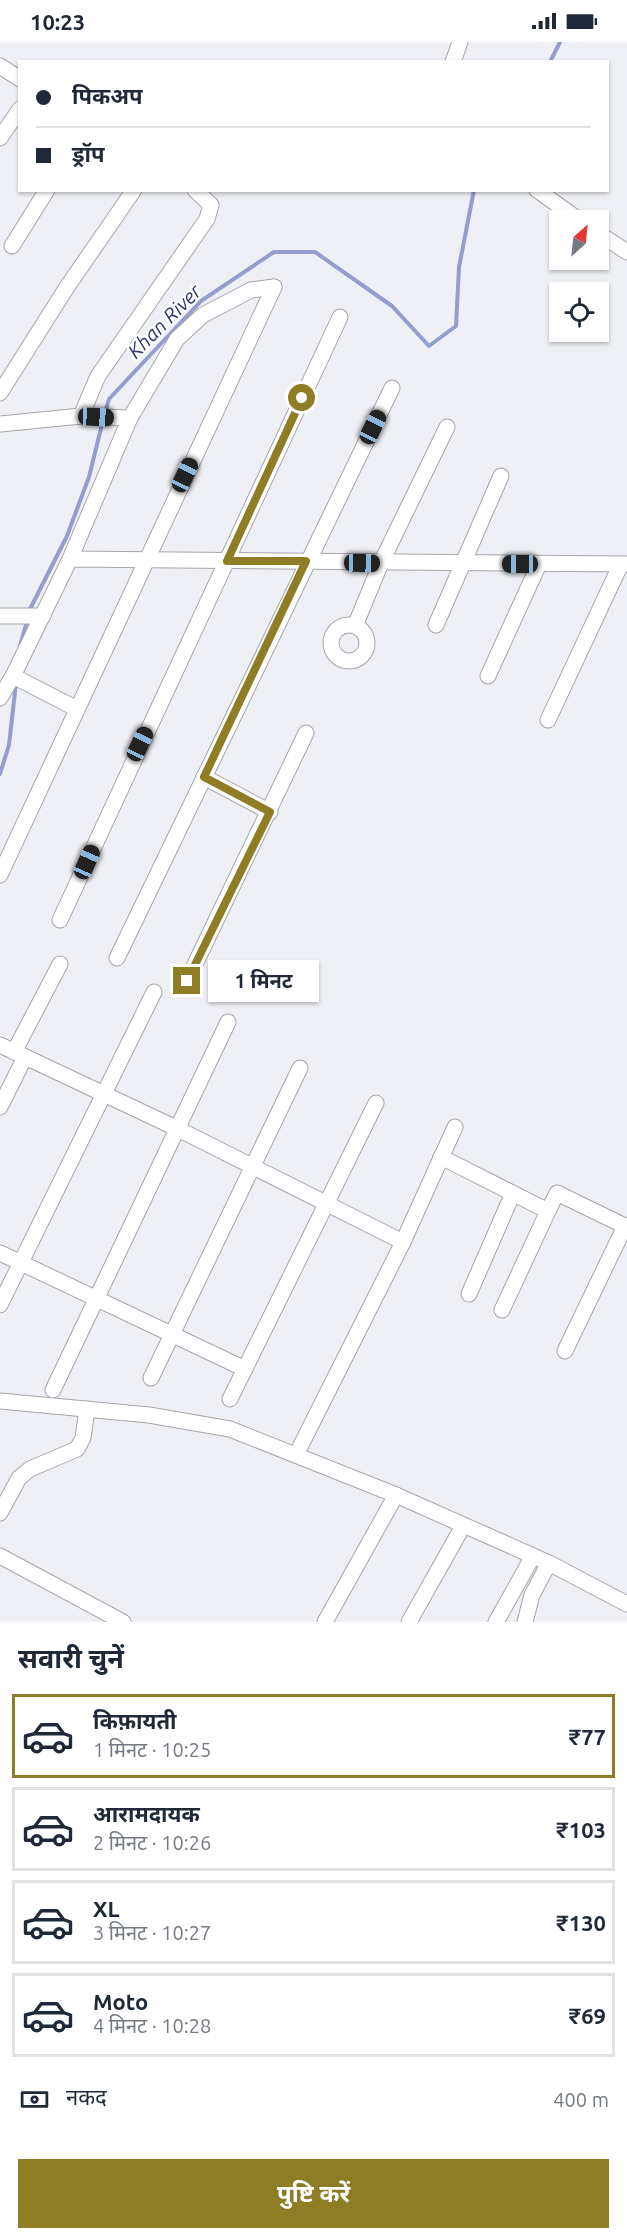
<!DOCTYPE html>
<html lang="hi">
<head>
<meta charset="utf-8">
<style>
	:root { --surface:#fff; --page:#f6f6f7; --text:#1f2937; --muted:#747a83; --line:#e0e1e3; --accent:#8e7d24 }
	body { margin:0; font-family:Ubuntu,"Noto Sans Devanagari",sans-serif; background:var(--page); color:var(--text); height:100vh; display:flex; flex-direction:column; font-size:22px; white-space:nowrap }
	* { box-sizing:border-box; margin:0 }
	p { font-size:20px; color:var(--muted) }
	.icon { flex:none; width:33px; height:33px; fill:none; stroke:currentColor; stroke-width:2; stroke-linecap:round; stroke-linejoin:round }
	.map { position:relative; height:1580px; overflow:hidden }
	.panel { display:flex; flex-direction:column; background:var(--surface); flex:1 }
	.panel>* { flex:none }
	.banner { position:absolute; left:18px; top:18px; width:591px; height:132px; border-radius:0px; box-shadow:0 2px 4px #0004; display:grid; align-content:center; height:132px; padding:0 18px; background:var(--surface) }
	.needle { width:39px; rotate:27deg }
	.controls { position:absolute; left:549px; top:168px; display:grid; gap:12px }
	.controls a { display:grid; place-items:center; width:60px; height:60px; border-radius:0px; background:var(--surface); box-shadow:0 2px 4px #0004; font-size:30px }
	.end { position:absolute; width:27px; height:27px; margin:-14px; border:8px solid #8e7d24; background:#fff; box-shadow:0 0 0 3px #fff }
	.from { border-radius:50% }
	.bubble { position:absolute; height:42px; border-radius:0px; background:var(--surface); box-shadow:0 2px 4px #0004; font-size:20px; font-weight:700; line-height:42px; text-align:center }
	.car { position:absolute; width:18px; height:36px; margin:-18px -9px; border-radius:8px; box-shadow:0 0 4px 2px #0007; background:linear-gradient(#222 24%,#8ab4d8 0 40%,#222 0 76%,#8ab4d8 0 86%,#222 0) }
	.banner b { display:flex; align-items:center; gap:21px; height:57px; font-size:22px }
	.banner b+b { border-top:2px solid var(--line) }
	.banner i { width:15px; height:15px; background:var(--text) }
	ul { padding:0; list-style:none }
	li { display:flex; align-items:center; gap:18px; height:84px; margin:0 12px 9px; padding:0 6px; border:3px solid var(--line); border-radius:0px }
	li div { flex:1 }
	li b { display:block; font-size:22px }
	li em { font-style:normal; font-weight:700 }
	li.selected { border-color:var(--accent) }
	li>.icon { width:54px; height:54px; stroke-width:1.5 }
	h2 { padding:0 18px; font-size:27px; line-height:72px }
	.pay { display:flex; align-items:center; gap:15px; height:66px; padding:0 18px; font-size:22px }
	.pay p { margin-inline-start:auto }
	.button { display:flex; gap:12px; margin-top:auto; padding:12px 18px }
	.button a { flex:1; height:69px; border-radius:0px; background:var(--accent); color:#fff; font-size:24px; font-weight:700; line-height:69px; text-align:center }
	.status { display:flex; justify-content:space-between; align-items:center; height:42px; padding:0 30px; background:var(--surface); direction:ltr }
	.status svg { height:16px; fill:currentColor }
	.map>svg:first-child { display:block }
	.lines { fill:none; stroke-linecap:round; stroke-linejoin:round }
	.stream { stroke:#959cd0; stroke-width:4 }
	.minor-casing { stroke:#a6a6aa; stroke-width:17 }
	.minor { stroke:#fff; stroke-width:15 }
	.route { stroke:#8e7d24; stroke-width:8 }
	.labels { text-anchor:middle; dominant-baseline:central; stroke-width:4.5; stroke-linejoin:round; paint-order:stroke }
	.water-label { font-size:20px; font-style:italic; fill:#313373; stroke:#fff }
</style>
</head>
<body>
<div class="status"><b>10:23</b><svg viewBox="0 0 49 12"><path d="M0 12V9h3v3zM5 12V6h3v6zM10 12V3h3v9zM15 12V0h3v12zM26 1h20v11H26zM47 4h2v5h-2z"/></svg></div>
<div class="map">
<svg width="627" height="1580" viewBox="0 0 627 1580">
	<rect width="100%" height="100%" fill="#eff0f5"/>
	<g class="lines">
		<g class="stream">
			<polyline points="550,20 560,0"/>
			<polyline points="105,371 109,357 201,259 274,210 315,210 392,264 429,304 456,284 459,225 474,148"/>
			<polyline points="29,569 67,494 89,435 103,378"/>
			<polyline points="20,604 27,579"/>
			<polyline points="0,732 9,703 16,641"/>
		</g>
		<g class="minor-casing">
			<g id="minor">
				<polyline points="453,20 460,0"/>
				<polyline points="0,24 20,37"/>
				<polyline points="0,96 20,67"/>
				<polyline points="537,148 579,178"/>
				<polyline points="598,191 627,210"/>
				<polyline points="12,204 47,148"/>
				<polyline points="0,351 67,245 134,148"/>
				<polyline points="130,376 81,374 98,334 207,177 211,163 195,148"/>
				<polyline points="0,382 81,374"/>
				<polyline points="70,517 130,376 177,297 203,273 251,248 274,245"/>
				<polyline points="0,574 43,574"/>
				<polyline points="436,583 501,434"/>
				<circle cx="349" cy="601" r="18"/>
				<polyline points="355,584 381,521 447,385"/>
				<polyline points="13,634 75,666"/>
				<polyline points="488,634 539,522"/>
				<polyline points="0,656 13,634 70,517 627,522"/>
				<polyline points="548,678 621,522"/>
				<polyline points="204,735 270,770"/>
				<polyline points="0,833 274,245"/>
				<polyline points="60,878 340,275"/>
				<polyline points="117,916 392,346"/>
				<polyline points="187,939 306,691"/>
				<polyline points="0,1003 176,1086 403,1200"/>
				<polyline points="14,1010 60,922"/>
				<polyline points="0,1065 25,1015"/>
				<polyline points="441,1115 548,1169 557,1151 627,1185"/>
				<polyline points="0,1211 245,1327"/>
				<polyline points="469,1252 513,1151"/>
				<polyline points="0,1263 154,950"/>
				<polyline points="502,1268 548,1169"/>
				<polyline points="565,1309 625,1184"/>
				<polyline points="151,1336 300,1026"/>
				<polyline points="53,1348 228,980"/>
				<polyline points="230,1357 376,1061"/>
				<polyline points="0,1359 149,1373 230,1387 396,1453 549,1521 627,1562"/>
				<polyline points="296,1413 403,1200 455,1085"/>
				<polyline points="0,1471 19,1436 30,1427 77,1407 83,1396 87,1367"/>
				<polyline points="0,1514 123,1580"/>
				<polyline points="325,1580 396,1453"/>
				<polyline points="409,1580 463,1484"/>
				<polyline points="496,1580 533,1514"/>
				<polyline points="525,1580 532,1553 549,1521"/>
			</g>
		</g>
		<use href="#minor" class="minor"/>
	</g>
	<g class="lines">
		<polyline class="route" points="187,939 270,770 204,735 306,519 227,519 302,356"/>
	</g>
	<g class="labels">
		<g class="water-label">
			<text transform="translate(164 279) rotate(-45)">Khan River</text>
		</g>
	</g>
</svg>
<div class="controls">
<a><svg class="needle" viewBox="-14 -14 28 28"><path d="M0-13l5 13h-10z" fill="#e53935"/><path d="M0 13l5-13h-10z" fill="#747a83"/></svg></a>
<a><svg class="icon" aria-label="locate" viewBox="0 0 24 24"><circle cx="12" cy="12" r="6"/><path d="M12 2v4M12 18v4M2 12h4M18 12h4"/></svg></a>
</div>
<i class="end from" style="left:302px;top:356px"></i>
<i class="end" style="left:187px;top:939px"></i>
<div class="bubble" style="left:208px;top:918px;width:111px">1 मिनट</div>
<i class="car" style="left:96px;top:375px;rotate:93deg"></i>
<i class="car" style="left:373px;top:385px;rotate:26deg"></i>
<i class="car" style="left:185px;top:433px;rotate:25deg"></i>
<i class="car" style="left:362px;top:521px;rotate:91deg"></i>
<i class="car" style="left:520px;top:522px;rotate:270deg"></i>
<i class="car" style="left:140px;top:702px;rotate:25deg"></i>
<i class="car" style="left:87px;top:820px;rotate:24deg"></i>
<div class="banner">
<b><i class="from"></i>पिकअप</b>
<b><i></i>ड्रॉप</b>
</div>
</div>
<section class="panel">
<h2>सवारी चुनें</h2>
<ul>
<li class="selected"><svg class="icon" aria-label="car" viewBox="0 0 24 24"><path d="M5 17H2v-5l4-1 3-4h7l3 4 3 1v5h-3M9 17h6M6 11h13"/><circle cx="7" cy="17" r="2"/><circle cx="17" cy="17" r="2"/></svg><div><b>किफ़ायती</b><p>1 मिनट · 10:25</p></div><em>₹77</em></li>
<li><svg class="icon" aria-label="car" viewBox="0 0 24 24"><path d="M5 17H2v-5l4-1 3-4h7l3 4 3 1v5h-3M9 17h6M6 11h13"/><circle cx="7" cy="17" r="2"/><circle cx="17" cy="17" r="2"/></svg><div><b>आरामदायक</b><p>2 मिनट · 10:26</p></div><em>₹103</em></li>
<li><svg class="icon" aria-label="car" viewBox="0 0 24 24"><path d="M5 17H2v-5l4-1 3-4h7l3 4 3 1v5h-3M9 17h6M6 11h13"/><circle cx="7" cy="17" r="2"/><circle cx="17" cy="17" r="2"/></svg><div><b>XL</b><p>3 मिनट · 10:27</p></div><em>₹130</em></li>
<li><svg class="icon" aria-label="car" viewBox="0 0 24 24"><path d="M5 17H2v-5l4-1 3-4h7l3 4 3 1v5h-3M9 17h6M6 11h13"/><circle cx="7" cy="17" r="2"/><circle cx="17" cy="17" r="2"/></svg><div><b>Moto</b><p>4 मिनट · 10:28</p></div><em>₹69</em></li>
</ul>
<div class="pay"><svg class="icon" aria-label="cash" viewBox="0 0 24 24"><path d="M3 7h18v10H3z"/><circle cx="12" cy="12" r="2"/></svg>नकद<p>400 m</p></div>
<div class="button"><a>पुष्टि करें</a></div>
</section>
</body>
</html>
